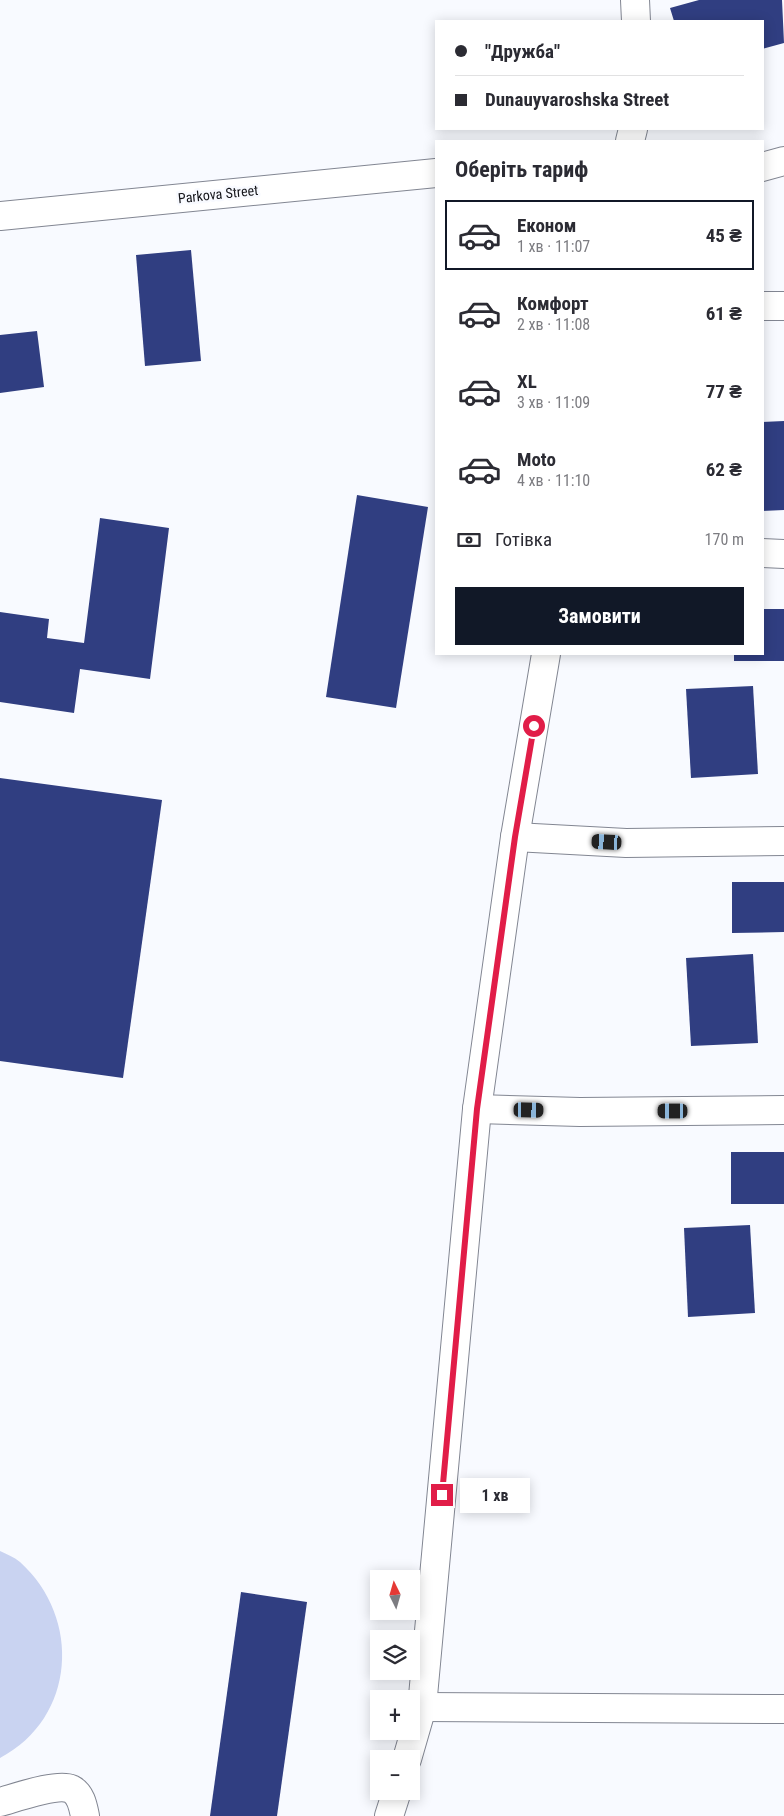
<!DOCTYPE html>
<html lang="uk">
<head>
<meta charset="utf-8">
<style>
	:root { --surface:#fff; --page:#f7f7f7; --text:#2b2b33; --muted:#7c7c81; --line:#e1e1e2; --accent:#111827 }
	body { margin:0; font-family:"Roboto Condensed",sans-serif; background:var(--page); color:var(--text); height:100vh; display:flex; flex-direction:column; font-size:19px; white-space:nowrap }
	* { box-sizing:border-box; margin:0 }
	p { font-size:16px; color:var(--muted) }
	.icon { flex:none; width:28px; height:28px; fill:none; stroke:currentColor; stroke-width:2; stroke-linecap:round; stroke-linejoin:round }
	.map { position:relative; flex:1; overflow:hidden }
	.sheet { position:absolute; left:435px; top:140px; width:329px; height:515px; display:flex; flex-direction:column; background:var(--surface); border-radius:0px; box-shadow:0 2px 12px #0003 }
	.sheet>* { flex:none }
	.hud { position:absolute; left:435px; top:20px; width:329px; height:110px; border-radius:0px; box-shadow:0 2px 12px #0003; display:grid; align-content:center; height:110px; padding:0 20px; background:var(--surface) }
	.needle { width:32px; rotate:355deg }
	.fabs { position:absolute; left:370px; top:1570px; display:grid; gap:10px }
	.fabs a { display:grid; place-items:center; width:50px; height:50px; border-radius:0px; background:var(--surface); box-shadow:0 2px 12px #0003; font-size:25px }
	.end { position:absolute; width:22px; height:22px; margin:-11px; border:6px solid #e11d48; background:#fff; box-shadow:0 0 0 2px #fff }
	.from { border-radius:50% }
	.bubble { position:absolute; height:35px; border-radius:0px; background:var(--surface); box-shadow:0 2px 12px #0003; font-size:16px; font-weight:700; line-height:35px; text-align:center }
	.car { position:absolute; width:15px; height:30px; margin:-15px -8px; border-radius:6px; box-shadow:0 0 4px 1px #0007; background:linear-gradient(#222 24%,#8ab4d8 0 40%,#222 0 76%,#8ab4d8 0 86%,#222 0) }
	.hud b { display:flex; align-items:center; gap:18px; height:48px; font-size:19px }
	.hud b+b { border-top:1px solid var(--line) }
	.hud i { width:12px; height:12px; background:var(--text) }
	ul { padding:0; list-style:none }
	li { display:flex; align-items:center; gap:15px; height:70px; margin:0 10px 8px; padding:0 10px; border:2px solid transparent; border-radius:0px }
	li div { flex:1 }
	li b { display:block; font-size:19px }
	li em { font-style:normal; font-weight:700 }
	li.selected { border-color:var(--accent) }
	li>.icon { width:45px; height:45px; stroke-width:1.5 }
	h2 { padding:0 20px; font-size:22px; line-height:60px }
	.pay { display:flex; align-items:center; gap:12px; height:55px; padding:0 20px; font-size:19px }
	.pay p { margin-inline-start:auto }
	.cta { display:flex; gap:10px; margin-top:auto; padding:10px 20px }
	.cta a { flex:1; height:58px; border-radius:0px; background:var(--accent); color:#fff; font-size:20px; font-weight:700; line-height:58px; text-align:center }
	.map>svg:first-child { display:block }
	.green { fill:#c9d3f1 }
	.building { fill:#303e81 }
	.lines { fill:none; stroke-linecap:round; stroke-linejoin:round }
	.minor-casing { stroke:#828692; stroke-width:30 }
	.minor { stroke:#fff; stroke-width:28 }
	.route { stroke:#e11d48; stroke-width:6 }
	.labels { text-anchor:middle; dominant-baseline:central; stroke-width:5; stroke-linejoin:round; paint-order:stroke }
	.street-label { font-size:14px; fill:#121318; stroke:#f8faff }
</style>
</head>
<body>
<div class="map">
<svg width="784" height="1816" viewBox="0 0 784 1816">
	<rect width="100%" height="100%" fill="#f8faff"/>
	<path class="green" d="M 0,1551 C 6,1554 14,1557 20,1562 C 82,1618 76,1718 0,1758 Z"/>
	<g class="building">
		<polygon points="699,0 782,0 784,43 762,49 762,21 674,21 670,8"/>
		<polygon points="191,250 201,361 145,366 136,255"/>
		<polygon points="37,331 44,387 0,393 0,335"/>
		<polygon points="784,421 784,510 762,511 762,422"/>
		<polygon points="357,495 428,507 396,708 326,697"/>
		<polygon points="100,518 169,528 150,679 80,669 74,713 0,702 0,612 49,619 47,638 84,643"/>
		<polygon points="762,609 784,609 784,661 734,661 734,654 762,654"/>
		<polygon points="753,686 758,774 691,778 686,689"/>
		<polygon points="0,778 162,800 123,1078 0,1061"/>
		<polygon points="732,882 784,882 784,932 732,933"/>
		<polygon points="753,954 758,1043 691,1046 686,958"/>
		<rect x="731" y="1152" width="53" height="52"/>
		<polygon points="750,1225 755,1313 688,1317 684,1228"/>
		<polygon points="241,1592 307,1602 277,1816 210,1816"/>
	</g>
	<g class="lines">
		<g class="minor-casing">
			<g id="minor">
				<polyline points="635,0 636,21"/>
				<polyline points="630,141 633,129"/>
				<polyline points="762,167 784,161"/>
				<polyline points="0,216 436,173"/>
				<polyline points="762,306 784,306"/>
				<polyline points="762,553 784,554"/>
				<polyline points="515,837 626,843 784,841"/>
				<polyline points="477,1109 580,1112 784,1110"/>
				<polyline points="422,1707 784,1709"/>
				<polyline points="407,1759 422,1707 477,1109 515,837 546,654"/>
				<path d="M 0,1802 C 15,1798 57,1783 71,1789 C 81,1794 83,1806 85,1816"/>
				<polyline points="389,1816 397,1791"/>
			</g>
		</g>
		<use href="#minor" class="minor"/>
	</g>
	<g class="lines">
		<polyline class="route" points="442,1495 477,1109 515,837 534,726"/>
	</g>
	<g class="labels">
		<g class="street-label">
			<text transform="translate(218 194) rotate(-6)">Parkova Street</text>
		</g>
	</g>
</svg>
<div class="fabs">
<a><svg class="needle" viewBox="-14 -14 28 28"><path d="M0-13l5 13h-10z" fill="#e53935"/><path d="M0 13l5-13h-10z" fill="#7c7c81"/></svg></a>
<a><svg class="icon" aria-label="layers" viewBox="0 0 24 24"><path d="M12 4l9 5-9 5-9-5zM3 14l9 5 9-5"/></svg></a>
<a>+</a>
<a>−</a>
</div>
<i class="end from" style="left:534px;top:726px"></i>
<i class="end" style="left:442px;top:1495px"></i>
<div class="bubble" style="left:460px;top:1478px;width:70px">1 хв</div>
<i class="car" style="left:607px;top:842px;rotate:273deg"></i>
<i class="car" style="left:529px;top:1110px;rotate:91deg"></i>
<i class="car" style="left:673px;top:1111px;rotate:270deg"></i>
<div class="hud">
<b><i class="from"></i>&quot;Дружба&quot;</b>
<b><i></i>Dunauyvaroshska Street</b>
</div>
<section class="sheet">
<h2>Оберіть тариф</h2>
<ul>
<li class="selected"><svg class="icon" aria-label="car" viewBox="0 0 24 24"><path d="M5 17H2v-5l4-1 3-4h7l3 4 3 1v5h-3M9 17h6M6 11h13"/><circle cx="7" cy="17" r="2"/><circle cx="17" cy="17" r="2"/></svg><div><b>Економ</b><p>1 хв · 11:07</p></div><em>45 ₴</em></li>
<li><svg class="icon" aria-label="car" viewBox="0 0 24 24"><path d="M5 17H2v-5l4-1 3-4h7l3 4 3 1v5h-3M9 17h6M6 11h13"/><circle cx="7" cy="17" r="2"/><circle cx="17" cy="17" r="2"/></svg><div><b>Комфорт</b><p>2 хв · 11:08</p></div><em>61 ₴</em></li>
<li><svg class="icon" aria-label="car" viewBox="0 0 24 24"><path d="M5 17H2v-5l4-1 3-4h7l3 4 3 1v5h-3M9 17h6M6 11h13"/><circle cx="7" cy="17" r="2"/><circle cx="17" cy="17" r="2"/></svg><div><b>XL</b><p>3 хв · 11:09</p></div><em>77 ₴</em></li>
<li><svg class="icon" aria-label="car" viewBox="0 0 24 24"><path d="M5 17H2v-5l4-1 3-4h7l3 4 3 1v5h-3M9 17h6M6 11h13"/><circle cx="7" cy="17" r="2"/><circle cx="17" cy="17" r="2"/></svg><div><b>Moto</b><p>4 хв · 11:10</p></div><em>62 ₴</em></li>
</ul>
<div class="pay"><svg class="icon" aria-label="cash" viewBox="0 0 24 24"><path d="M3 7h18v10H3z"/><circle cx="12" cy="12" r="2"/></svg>Готівка<p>170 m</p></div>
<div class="cta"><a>Замовити</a></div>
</section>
</div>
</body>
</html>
